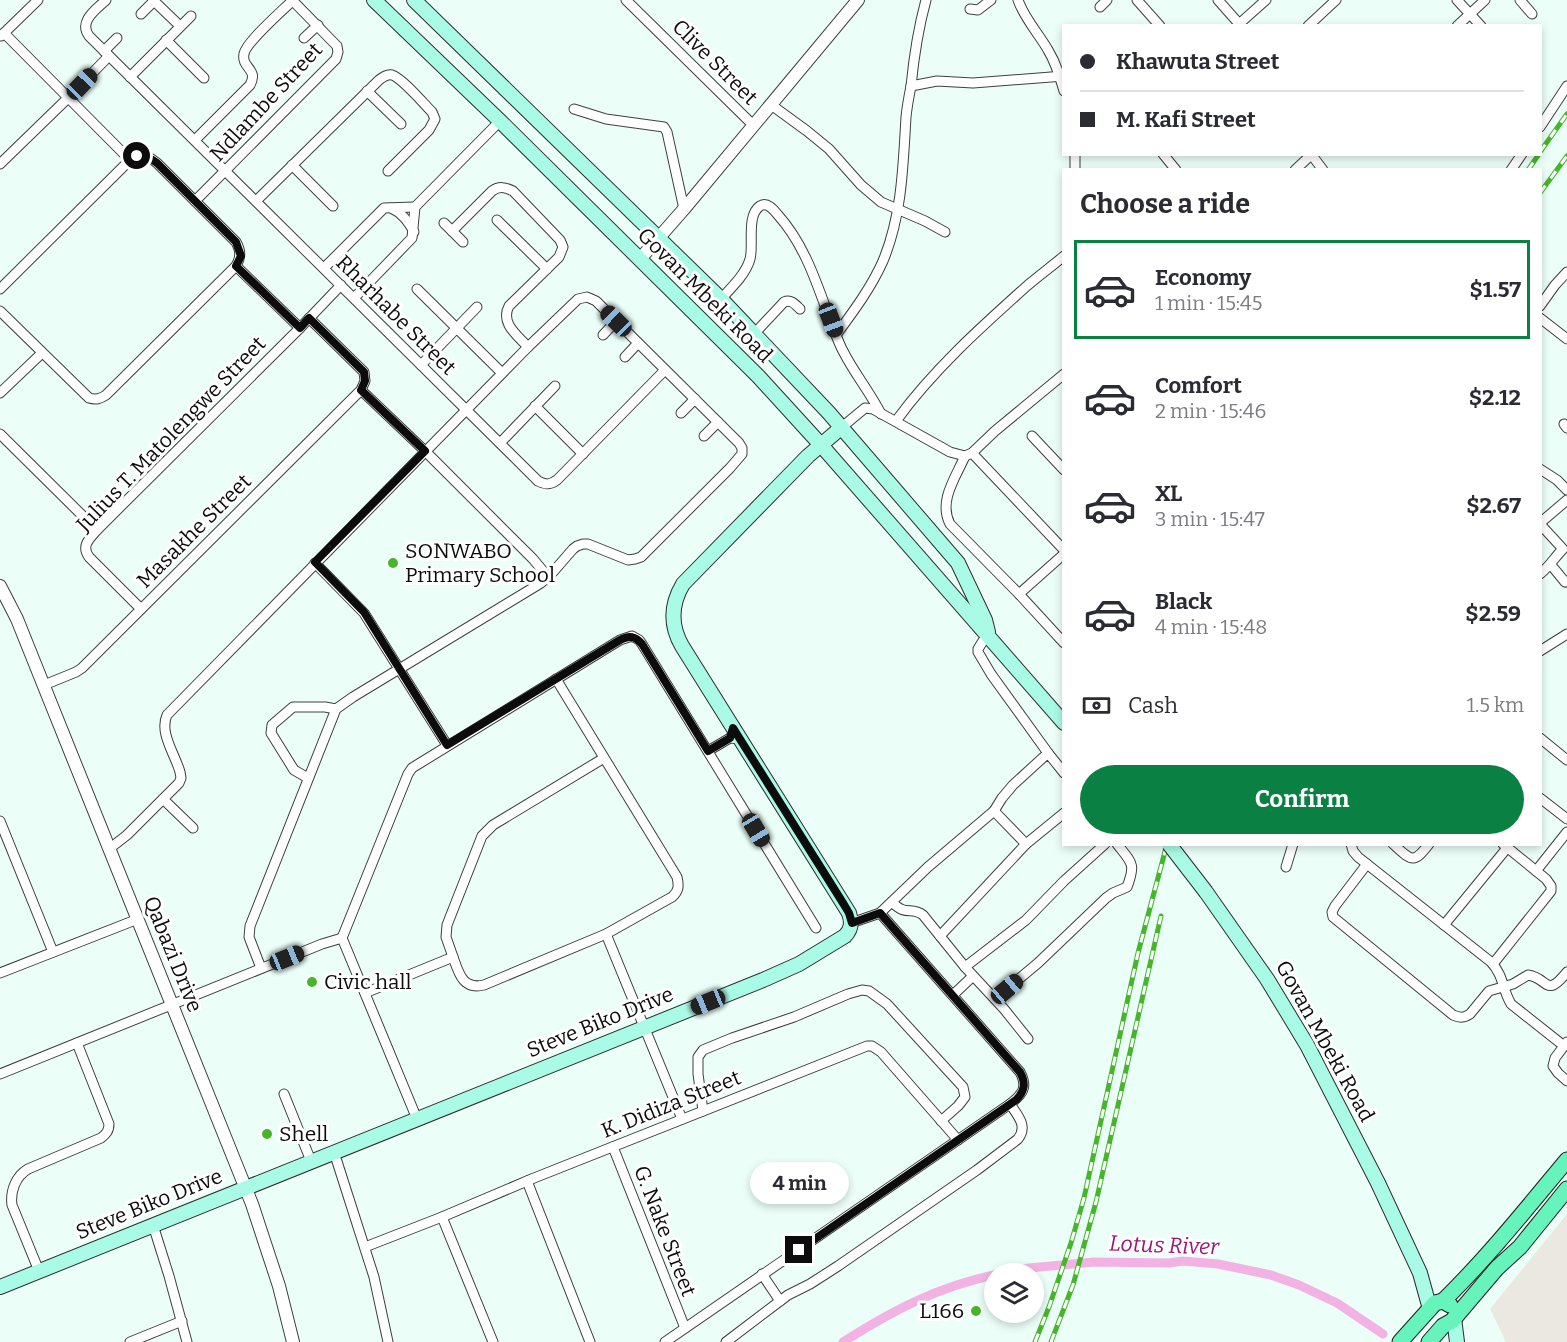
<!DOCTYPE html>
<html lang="en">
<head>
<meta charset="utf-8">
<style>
	:root { --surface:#fff; --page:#f7f7f7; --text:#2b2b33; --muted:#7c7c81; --line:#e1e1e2; --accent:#0b8043 }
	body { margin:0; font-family:Bitter,serif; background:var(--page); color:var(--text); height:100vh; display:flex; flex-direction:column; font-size:22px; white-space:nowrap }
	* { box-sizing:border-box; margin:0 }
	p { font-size:20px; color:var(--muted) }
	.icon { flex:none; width:33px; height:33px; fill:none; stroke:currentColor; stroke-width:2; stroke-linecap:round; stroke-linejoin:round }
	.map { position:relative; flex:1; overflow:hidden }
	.side { position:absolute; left:1062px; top:168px; width:480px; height:678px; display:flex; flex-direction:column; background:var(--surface); border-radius:0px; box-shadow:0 3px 9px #0003 }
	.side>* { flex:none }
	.guide { position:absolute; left:1062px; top:24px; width:480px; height:132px; border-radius:0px; box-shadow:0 3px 9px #0003; display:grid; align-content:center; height:132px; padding:0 18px; background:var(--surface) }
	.fabs { position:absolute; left:984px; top:1263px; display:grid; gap:12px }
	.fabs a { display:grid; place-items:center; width:60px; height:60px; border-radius:50%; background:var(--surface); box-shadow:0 3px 9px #0003; font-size:30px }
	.end { position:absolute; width:27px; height:27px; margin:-14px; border:8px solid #0c0c0c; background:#fff; box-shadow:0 0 0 3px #fff }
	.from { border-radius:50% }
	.bubble { position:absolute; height:42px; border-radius:21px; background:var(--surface); box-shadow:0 3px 9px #0003; font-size:20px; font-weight:700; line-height:42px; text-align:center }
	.car { position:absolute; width:18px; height:36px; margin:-18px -9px; border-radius:8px; box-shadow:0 0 4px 2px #0007; background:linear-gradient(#222 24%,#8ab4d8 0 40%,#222 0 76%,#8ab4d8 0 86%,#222 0) }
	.guide b { display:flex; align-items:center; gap:21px; height:57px; font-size:22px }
	.guide b+b { border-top:2px solid var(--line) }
	.guide i { width:15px; height:15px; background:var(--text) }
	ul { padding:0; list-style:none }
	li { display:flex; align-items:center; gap:18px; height:99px; margin:0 12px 9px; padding:0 6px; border:3px solid transparent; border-radius:0px }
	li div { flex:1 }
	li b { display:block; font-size:22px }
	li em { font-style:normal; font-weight:700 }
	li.current { border-color:var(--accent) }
	li>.icon { width:54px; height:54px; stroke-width:1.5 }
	h2 { padding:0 18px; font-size:27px; line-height:72px }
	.pay { display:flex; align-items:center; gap:15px; height:66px; padding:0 18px; font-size:22px }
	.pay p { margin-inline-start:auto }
	.cta { display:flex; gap:12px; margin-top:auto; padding:12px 18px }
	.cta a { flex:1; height:69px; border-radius:36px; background:var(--accent); color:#fff; font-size:24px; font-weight:700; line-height:69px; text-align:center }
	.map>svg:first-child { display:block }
	.industrial { fill:#eae8e0 }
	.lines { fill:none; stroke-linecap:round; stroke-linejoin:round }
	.canal { stroke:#f3b2e4; stroke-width:9 }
	.minor-casing { stroke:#3f3f3f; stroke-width:11 }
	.tertiary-casing { stroke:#3f3f3f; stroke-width:14 }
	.secondary-casing { stroke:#2e2e2e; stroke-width:16 }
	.primary-casing { stroke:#1d1d1d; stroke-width:17 }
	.minor { stroke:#fff; stroke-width:9 }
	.tertiary { stroke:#fff; stroke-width:12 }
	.secondary { stroke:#a9fbe6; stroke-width:14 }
	.primary { stroke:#67f3bc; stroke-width:15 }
	.rail-casing { stroke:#45b52a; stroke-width:5 }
	.rail { stroke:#fff; stroke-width:3; stroke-dasharray:9; stroke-linecap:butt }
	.secondary-bridge-casing { stroke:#2e2e2e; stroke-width:16; stroke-linecap:butt }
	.secondary-bridge { stroke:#a9fbe6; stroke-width:14 }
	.route { stroke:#0c0c0c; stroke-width:8 }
	.poi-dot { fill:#45b52a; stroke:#fff; stroke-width:2 }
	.labels { text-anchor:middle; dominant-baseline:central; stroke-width:6; stroke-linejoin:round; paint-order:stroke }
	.street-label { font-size:21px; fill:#0c0c0c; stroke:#fff }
	.poi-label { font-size:21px; fill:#0c0c0c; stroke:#fff; text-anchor:start }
	.water-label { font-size:22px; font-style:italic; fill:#971b73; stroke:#fff }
</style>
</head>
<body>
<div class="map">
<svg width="1567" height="1342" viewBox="0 0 1567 1342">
	<rect width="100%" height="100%" fill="#ebfef8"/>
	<polygon class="industrial" points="1567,1214 1567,1342 1506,1342 1490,1309"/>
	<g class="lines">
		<g class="canal">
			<polyline points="1000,1274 1029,1268 1094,1262 1169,1263 1183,1261 1218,1264 1271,1275 1299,1285 1337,1303 1383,1334"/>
			<path d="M 843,1342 C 892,1311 937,1287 994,1275"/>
		</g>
		<g class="minor-casing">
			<g id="minor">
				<path d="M 106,0 C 97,9 78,21 89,36 L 538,481 C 545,485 550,485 557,480 L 665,370"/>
				<polyline points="153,0 180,26"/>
				<polyline points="626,0 753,125"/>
				<path d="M 1018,0 C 1024,18 1039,34 1048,50 C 1056,63 1060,77 1064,91"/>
				<polyline points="1137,0 1160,26"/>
				<polyline points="1218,0 1241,26"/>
				<polyline points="1457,0 1481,26"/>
				<polyline points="1520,0 1532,14"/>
				<polyline points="1100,7 1107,0"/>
				<polyline points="970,9 978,10 991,0"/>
				<polyline points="141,14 154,1"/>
				<polyline points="1239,24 1266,0"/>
				<polyline points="1308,26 1336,0"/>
				<polyline points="1457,26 1485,0"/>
				<polyline points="4,33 130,160"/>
				<polyline points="1,36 38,0"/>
				<polyline points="304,38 318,25"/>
				<polyline points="166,40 204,78"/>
				<polyline points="104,51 117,38"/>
				<polyline points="130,77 191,16"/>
				<polyline points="911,86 937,81 973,83 1064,76"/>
				<polyline points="367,91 401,124"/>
				<polyline points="770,104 807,131 829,149 861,185 881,202 925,221 945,232"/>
				<polyline points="574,109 606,119 664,127 667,132 684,209"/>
				<polyline points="1540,127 1567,86"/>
				<path d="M 195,140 L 250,85 C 259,69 241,68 244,54 C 246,42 282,11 292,1"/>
				<polyline points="1163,154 1176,170"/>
				<polyline points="1311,154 1323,170"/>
				<polyline points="0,164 68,98 109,56"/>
				<polyline points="292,165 333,206"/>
				<polyline points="1075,170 1075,154"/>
				<polyline points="1295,170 1312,154"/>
				<polyline points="1511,170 1522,154"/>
				<polyline points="195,201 336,59 338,52 337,46 292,0"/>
				<path d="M 256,201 L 379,80 C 383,77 387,74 392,75 C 402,78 424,104 432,112 L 435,119 L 429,130 L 388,171"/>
				<path d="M 391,208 C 402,213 408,221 414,232"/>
				<polyline points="497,220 547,269"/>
				<polyline points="444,223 463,242"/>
				<path d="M 452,231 L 492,191 C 499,186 505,187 513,191 L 560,240 L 563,247 L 559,257 L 509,306 C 500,323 517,335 528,347"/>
				<polyline points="236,266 300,328"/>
				<polyline points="324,268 384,208 415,207"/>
				<path d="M 0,289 L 130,160 C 142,152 146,154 157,163 L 236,242 C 241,251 241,257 236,266 L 106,395 C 100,399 96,400 89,398 L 0,311"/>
				<polyline points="417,289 502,373"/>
				<polyline points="354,298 412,238 415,207 500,121"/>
				<path d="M 721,299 C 731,288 746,274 750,259 C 754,246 746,215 760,206 C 767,201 774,210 778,215 C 804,244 816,281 829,317 C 834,328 837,340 843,351 C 854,373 870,392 881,414"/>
				<polyline points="1540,306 1555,285 1567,272"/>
				<polyline points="1540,318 1567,339"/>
				<path d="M 754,334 L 784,302 C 791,299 795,304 800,309"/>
				<polyline points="603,335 616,321"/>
				<path d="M 836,335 C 853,312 871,288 883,261 C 902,215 903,167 906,117 C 907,107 909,96 911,86 C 914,56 918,29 926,0"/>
				<polyline points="625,357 638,343"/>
				<polyline points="421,365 477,307"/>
				<polyline points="361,390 425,451 533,559 548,577"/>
				<polyline points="0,393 42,353"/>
				<polyline points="535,406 583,454"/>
				<polyline points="681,413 695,399"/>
				<path d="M 896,421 C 933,370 981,327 1028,285 C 1040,275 1052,266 1064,256"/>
				<polyline points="1564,424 1567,428"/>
				<polyline points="842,427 865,408 873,409 950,452 965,456 972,453 995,431 1064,374"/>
				<polyline points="0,434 97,530"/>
				<polyline points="704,436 718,422"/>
				<polyline points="1032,436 1064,470"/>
				<polyline points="500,443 555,386"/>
				<polyline points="972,453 1064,550"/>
				<path d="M 965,456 C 956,477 938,501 950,524 L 1019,594 L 1064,643"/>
				<polyline points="1540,469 1557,480 1567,490"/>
				<polyline points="1540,523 1567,500"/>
				<path d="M 1540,524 L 1563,549 C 1554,558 1550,566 1540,574"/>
				<polyline points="315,563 364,613 447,745"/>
				<polyline points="1551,565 1565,582 1567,581"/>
				<polyline points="1019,594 1064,554"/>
				<path d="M 141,609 L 89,557 C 81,546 89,539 97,530 L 300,328 L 341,285"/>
				<polyline points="983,641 978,649 978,652 991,674 1048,753"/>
				<polyline points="1540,651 1567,634"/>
				<polyline points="44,685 76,672 82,668 361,390 365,381 364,372 309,318"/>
				<polyline points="1540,738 1567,760"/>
				<polyline points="708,751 730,738 740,739"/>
				<polyline points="308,778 294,770 271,733 272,725 293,707 325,707 336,709"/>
				<polyline points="1540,798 1567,819"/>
				<polyline points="163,799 193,828"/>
				<polyline points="994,811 1026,844"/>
				<polyline points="0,821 53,952"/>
				<path d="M 1351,844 L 1353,851 L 1358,857 L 1491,962 C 1504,976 1502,989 1511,1004 L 1564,1046"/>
				<path d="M 1393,844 C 1411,860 1413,865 1429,844"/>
				<path d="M 109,849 L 127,835 L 179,783 L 181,778 L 180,772 C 175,754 159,733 167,715 L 528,347 L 578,299 L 587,297 L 596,301 L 739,443 L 742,448 L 742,454 L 730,468 L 641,557 L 635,559 L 628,560 L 588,544 L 583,544 L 577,546 L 573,549 L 553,572 L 541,583 L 353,697 L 336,709 L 250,926 L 249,937 L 261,968"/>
				<path d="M 1367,864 L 1335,906 L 1332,912 L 1333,917 L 1453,1015 C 1460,1018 1464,1018 1470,1014 L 1489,991 L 1513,984 L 1528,975 C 1549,978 1545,999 1567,972"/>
				<polyline points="1286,867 1293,844"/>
				<polyline points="1536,871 1567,832"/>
				<path d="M 892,902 C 906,917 911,906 923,915 L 965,967"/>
				<polyline points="880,913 928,867 994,811 1002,798 1013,785 1048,753 1064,773"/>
				<polyline points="1444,925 1507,848"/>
				<polyline points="606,934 682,1119"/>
				<polyline points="940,936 1026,844 1064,813"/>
				<polyline points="342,938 408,774 412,768 620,640 632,636 639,640 642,644 816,928"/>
				<polyline points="342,938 417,1119"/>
				<polyline points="453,957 446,937 447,925 482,836 493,825 604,758"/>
				<polyline points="1493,964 1551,891 1551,886 1546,879 1503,844"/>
				<polyline points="0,973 138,919"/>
				<path d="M 365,993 L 453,957 C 459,974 463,990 484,985 L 606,934 L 672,897 C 679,891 679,886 677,877 L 556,679"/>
				<polyline points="953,995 973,976"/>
				<path d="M 995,999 L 1038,963 L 1106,898 L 1113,893 L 1127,887 C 1136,864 1132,863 1117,844"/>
				<polyline points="1028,1039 1004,1009 965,967 1026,920 1064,881 1105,844"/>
				<polyline points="1567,1042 1555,1058 1553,1066 1558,1073 1567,1081"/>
				<polyline points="0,1074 322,944 342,938"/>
				<polyline points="284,1094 311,1161"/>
				<polyline points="703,1111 698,1074 698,1057 703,1050 732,1038 794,1017 848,994 862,990 869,991 887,1004 963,1087 965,1097 958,1106 941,1121"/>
				<polyline points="613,1147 685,1328"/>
				<polyline points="334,1152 374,1277 388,1342"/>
				<polyline points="527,1181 590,1342"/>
				<polyline points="442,1217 493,1342"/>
				<polyline points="153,1225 169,1276 187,1342"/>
				<polyline points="365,1247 442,1217 534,1178 867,1046 872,1046 881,1052 958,1140"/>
				<path d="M 39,1271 L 12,1205 C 10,1191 16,1176 28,1169 L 101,1138 C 106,1134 109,1131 109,1124 L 77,1043"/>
				<polyline points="762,1274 780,1301"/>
				<polyline points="130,1342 182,1321"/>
				<path d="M 665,1342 L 1010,1104 C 1023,1094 1028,1087 1020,1072 L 880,913 L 851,923"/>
				<path d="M 726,1342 L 788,1295 L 810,1284 L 838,1266 L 977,1170 L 1018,1139 C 1028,1126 1018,1116 1010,1104"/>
			</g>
		</g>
		<g class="tertiary-casing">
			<g id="tertiary">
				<polyline points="640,259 684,209 858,0"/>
				<polyline points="0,586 17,619 252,1204 279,1286 293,1342"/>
			</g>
		</g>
		<g class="secondary-casing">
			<g id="secondary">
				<polyline points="374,0 500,121 758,376 821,445 1064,723"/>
				<polyline points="414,0 721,299 829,413 958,563 985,620 988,632"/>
				<polyline points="1206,892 1267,979 1307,1045 1378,1183 1420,1273 1430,1309"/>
				<path d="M 0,1287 L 763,980 L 799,964 L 845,936 C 852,929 852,922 849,913 L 682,646 C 670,625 671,604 683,584 L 808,456 L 842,427"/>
				<polyline points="1454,1318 1457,1342"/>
			</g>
		</g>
		<g class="primary-casing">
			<g id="primary">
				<path d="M 1443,1301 C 1488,1257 1527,1208 1567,1160"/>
				<polyline points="1400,1342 1435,1303 1443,1301 1450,1305"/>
				<polyline points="1429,1342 1443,1326 1452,1321 1497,1268 1520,1247 1567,1189"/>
			</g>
		</g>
		<use href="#minor" class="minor"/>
		<use href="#tertiary" class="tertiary"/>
		<use href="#secondary" class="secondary"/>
		<use href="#primary" class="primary"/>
		<g class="rail-casing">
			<g id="rail">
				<polyline points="1540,152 1567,114"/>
				<polyline points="1528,170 1539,154"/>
				<polyline points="1540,193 1567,156"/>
				<polyline points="1035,1342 1049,1307 1071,1243 1084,1198 1138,953 1167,844"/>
				<polyline points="1051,1342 1073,1285 1096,1202 1161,916"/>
			</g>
		</g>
		<use href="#rail" class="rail"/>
		<g class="secondary-bridge-casing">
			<polyline id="secondary-bridge" points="1169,844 1206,892"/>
		</g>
		<use href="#secondary-bridge" class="secondary-bridge"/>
	</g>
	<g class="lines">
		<path class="route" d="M 137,156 C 145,154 150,158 157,163 L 236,242 L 241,256 L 236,266 L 300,328 L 309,318 L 364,372 L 365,381 L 361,390 L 425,451 L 315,562 L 364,612 L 447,745 L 620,640 C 629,635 635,636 642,644 L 708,751 L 730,738 L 733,728 L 843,903 L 849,913 L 852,923 L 880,913 L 1020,1072 C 1026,1083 1025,1091 1016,1100 L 799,1250"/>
	</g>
	<g class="poi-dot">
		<circle cx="393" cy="563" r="6"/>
		<circle cx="312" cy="982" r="6"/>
		<circle cx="267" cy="1134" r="6"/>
		<circle cx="976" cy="1311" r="6"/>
	</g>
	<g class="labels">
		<g class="street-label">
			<text transform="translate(715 62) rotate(45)">Clive Street</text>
			<text transform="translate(266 102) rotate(-47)">Ndlambe Street</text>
			<text transform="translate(705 295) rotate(45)">Govan Mbeki Road</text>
			<text transform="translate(396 315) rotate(45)">Rharhabe Street</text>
			<text transform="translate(171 434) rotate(-46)">Julius T. Matolengwe Street</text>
			<text transform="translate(194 531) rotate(-45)">Masakhe Street</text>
			<text transform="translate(173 954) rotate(68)">Qabazi Drive</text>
			<text transform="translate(600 1022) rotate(-22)">Steve Biko Drive</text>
			<text transform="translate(1325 1041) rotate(61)">Govan Mbeki Road</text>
			<text transform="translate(671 1104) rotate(-22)">K. Didiza Street</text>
			<text transform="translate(149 1204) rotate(-22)">Steve Biko Drive</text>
			<text transform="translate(665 1231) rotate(69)">G. Nake Street</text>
		</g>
		<g class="poi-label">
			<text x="405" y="551">SONWABO<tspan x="405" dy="24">Primary School</tspan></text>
			<text x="324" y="982">Civic hall</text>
			<text x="279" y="1134">Shell</text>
			<text x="964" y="1311" text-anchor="end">L166</text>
		</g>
		<g class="water-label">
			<text transform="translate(1164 1245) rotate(2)">Lotus River</text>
		</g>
	</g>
</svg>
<div class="fabs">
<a><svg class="icon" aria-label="layers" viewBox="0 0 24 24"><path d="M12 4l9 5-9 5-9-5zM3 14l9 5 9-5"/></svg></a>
</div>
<i class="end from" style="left:137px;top:156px"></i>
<i class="end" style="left:799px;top:1250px"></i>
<div class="bubble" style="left:750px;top:1162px;width:99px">4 min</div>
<i class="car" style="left:82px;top:84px;rotate:44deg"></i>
<i class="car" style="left:831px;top:320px;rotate:159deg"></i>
<i class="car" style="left:616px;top:321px;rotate:314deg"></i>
<i class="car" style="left:756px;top:830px;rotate:149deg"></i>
<i class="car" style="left:287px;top:958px;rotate:68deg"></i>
<i class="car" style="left:1007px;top:989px;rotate:50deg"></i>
<i class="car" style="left:708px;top:1002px;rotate:248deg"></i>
<div class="guide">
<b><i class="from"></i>Khawuta Street</b>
<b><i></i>M. Kafi Street</b>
</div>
<section class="side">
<h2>Choose a ride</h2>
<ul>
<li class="current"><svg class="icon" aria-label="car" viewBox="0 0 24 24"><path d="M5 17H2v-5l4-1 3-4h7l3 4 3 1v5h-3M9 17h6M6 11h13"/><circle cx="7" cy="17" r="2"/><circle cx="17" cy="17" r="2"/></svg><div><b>Economy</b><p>1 min · 15:45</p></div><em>$1.57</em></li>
<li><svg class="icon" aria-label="car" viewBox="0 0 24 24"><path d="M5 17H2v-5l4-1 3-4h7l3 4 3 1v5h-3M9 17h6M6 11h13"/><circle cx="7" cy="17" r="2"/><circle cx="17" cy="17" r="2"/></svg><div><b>Comfort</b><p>2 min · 15:46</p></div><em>$2.12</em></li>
<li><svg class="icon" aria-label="car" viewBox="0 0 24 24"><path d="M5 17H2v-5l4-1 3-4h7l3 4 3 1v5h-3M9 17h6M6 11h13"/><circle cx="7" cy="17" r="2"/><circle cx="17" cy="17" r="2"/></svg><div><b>XL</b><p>3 min · 15:47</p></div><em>$2.67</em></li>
<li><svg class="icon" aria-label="car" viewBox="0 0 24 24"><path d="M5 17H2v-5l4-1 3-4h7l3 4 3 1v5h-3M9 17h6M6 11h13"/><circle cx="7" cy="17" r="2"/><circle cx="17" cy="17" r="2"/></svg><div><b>Black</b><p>4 min · 15:48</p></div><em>$2.59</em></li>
</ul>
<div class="pay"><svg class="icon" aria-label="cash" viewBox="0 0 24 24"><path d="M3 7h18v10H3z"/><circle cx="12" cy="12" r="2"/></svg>Cash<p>1.5 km</p></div>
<div class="cta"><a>Confirm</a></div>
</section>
</div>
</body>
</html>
